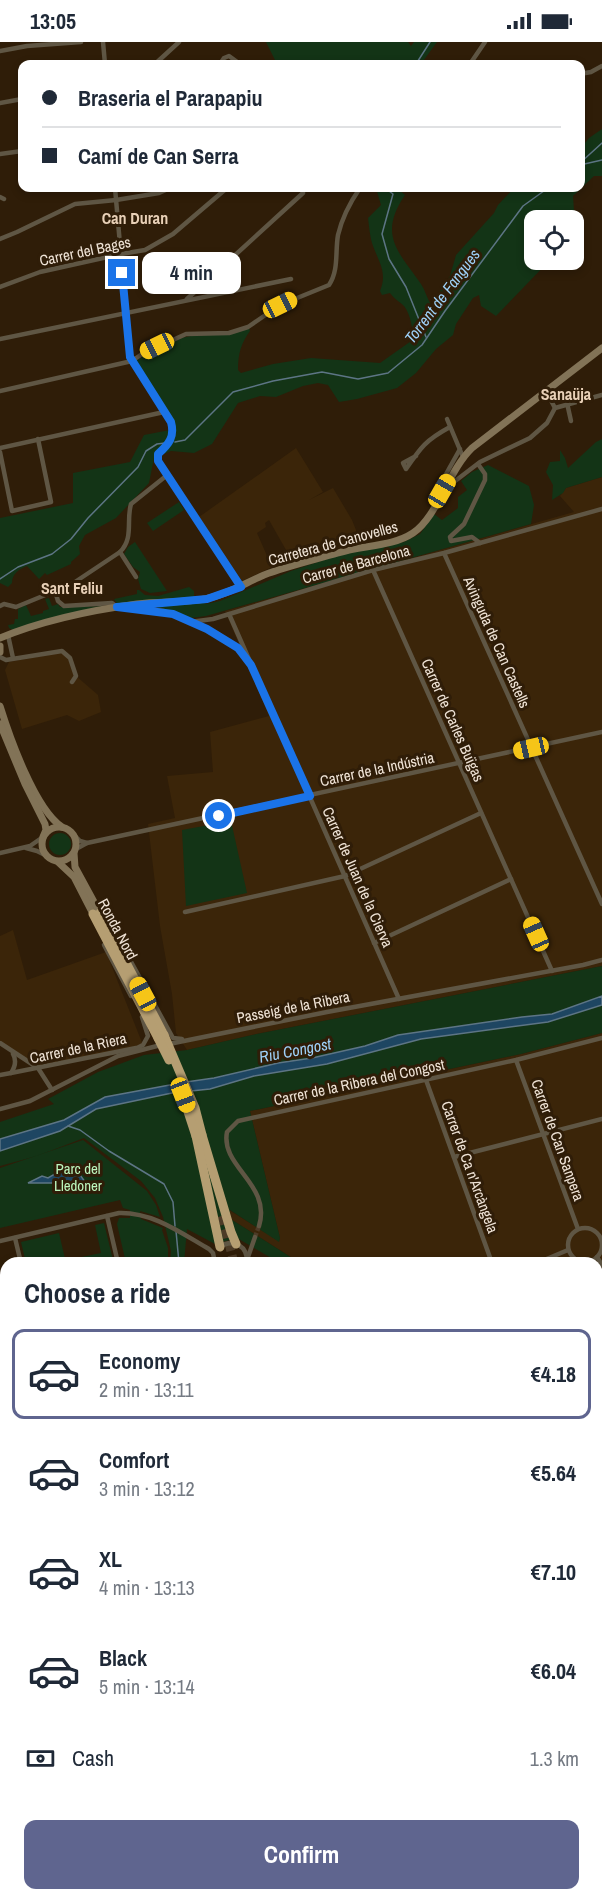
<!DOCTYPE html>
<html lang="en">
<head>
<meta charset="utf-8">
<style>
	:root { --surface:#fff; --page:#f2f2f3; --text:#1f2937; --muted:#747a83; --line:#e0e1e3; --accent:#5f658f }
	body { margin:0; font-family:"Archivo Narrow",sans-serif; background:var(--page); color:var(--text); height:100vh; display:flex; flex-direction:column; font-size:22px; white-space:nowrap }
	* { box-sizing:border-box; margin:0 }
	p { font-size:20px; color:var(--muted) }
	.icon { flex:none; width:33px; height:33px; fill:none; stroke:currentColor; stroke-width:2; stroke-linecap:round; stroke-linejoin:round }
	.map { position:relative; flex:1; overflow:hidden }
	.details { position:absolute; left:0px; top:1215px; width:603px; height:644px; display:flex; flex-direction:column; background:var(--surface); border-radius:18px 18px 0 0; box-shadow:0 3px 9px #0003 }
	.details>* { flex:none }
	.banner { position:absolute; left:18px; top:18px; width:567px; height:132px; border-radius:12px; box-shadow:0 3px 9px #0003; display:grid; align-content:center; height:132px; padding:0 24px; background:var(--surface) }
	.tools { position:absolute; left:524px; top:168px; display:grid; gap:12px }
	.tools a { display:grid; place-items:center; width:60px; height:60px; border-radius:12px; background:var(--surface); box-shadow:0 3px 9px #0003; font-size:30px }
	.end { position:absolute; width:27px; height:27px; margin:-14px; border:8px solid #1a73e8; background:#fff; box-shadow:0 0 0 3px #fff }
	.from { border-radius:50% }
	.bubble { position:absolute; height:42px; border-radius:12px; background:var(--surface); box-shadow:0 3px 9px #0003; font-size:20px; font-weight:700; line-height:42px; text-align:center }
	.car { position:absolute; width:18px; height:36px; margin:-18px -9px; border-radius:8px; box-shadow:0 0 4px 2px #0007; background:linear-gradient(#f5c518 24%,#345 0 40%,#f5c518 0 76%,#345 0 86%,#f5c518 0) }
	.banner b { display:flex; align-items:center; gap:21px; height:57px; font-size:22px }
	.banner b+b { border-top:2px solid var(--line) }
	.banner i { width:15px; height:15px; background:var(--text) }
	ul { padding:0; list-style:none }
	li { display:flex; align-items:center; gap:18px; height:90px; margin:0 12px 9px; padding:0 12px; border:3px solid transparent; border-radius:12px }
	li div { flex:1 }
	li b { display:block; font-size:22px }
	li em { font-style:normal; font-weight:700 }
	li.on { border-color:var(--accent) }
	li>.icon { width:54px; height:54px; stroke-width:1.5 }
	h2 { padding:0 24px; font-size:27px; line-height:72px }
	.pay { display:flex; align-items:center; gap:15px; height:66px; padding:0 24px; font-size:22px }
	.pay p { margin-inline-start:auto }
	.primary-button { display:flex; gap:12px; margin-top:auto; padding:12px 24px }
	.primary-button a { flex:1; height:69px; border-radius:12px; background:var(--accent); color:#fff; font-size:24px; font-weight:700; line-height:69px; text-align:center }
	.status { display:flex; justify-content:space-between; align-items:center; height:42px; padding:0 30px; background:var(--surface); direction:ltr }
	.status svg { height:16px; fill:currentColor }
	.map>svg:first-child { display:block }
	.built { fill:#3b2509 }
	.green { fill:#133416 }
	.water { fill:#1e4662; stroke:#5d7585; stroke-width:1.5 }
	.lines { fill:none; stroke-linecap:round; stroke-linejoin:round }
	.stream { stroke:#5d7585; stroke-width:1.5 }
	.street-tunnel { stroke:#4c3b27; stroke-width:4.5; stroke-dasharray:4.5 2; stroke-linecap:butt }
	.highway-tunnel { stroke:#4c3b27; stroke-width:9; stroke-dasharray:9 4.5; stroke-linecap:butt }
	.street { stroke:#5f5644; stroke-width:4.5 }
	.secondary { stroke:#827357; stroke-width:7 }
	.highway { stroke:#b59e72; stroke-width:9 }
	.rail { stroke:#a19383; stroke-width:1.5; stroke-dasharray:9 4.5; stroke-linecap:butt }
	.highway-bridge { stroke:#b59e72; stroke-width:9 }
	.route { stroke:#1a73e8; stroke-width:8 }
	.labels { text-anchor:middle; dominant-baseline:central; stroke-width:6; stroke-linejoin:round; paint-order:stroke }
	.street-label { font-size:15px; fill:#efe3d6; stroke:#2f1d08 }
	.park-label { font-size:15px; fill:#bcf6be; stroke:#2f1d08 }
	.neighbourhood-label { font-size:16px; font-weight:bold; fill:#e8d0b7; stroke:#2f1d08 }
	.water-label { font-size:16px; font-style:italic; fill:#9ed1f8; stroke:#2f1d08 }
</style>
</head>
<body>
<div class="status"><b>13:05</b><svg viewBox="0 0 49 12"><path d="M0 12V9h3v3zM5 12V6h3v6zM10 12V3h3v9zM15 12V0h3v12zM26 1h20v11H26zM47 4h2v5h-2z"/></svg></div>
<div class="map">
<svg width="602" height="1858" viewBox="0 0 602 1858">
	<rect width="100%" height="100%" fill="#2f1d08"/>
	<g class="built">
		<polygon points="296,406 323,450 309,458 333,446 352,478 358,493 345,504 338,506 333,498 299,517 290,515 269,478 265,481 266,485 257,491 272,525 242,539 199,475"/>
		<polygon points="602,435 602,924 252,993 187,1008 176,991 172,952 160,884 148,782 175,776 167,734 213,730 210,690 269,674 225,569 574,470 560,454 566,446"/>
		<polygon points="65,610 76,634 98,653 101,670 79,679 67,673 22,687 5,628 9,620"/>
		<polygon points="13,888 27,938 106,910 143,1003 38,1026 0,1001 0,894"/>
		<polygon points="602,991 602,1317 597,1317 597,1221 300,1221 229,1176 229,1168 279,1199 280,1196 250,1069 521,1012"/>
	</g>
	<g class="green">
		<polygon points="266,0 408,0 411,4 414,0 437,0 421,22 277,22"/>
		<path d="M 602,87 L 602,134 L 594,134 L 573,154 L 574,169 L 549,178 L 534,178 L 534,185 L 528,186 L 534,195 L 534,218 L 550,218 L 496,274 L 481,264 L 479,253 L 473,256 L 456,282 L 453,293 L 436,307 L 416,331 L 397,346 L 357,357 L 339,360 L 328,343 L 318,341 L 303,344 L 276,355 L 260,354 L 238,361 L 212,402 L 194,411 L 171,409 L 154,416 L 149,441 L 116,476 L 85,493 L 79,504 L 80,512 L 71,520 L 71,522 L 47,533 L 45,531 L 39,537 L 27,524 C 19,527 12,532 12,541 L 8,545 L 0,541 L 0,476 L 73,461 L 73,431 L 130,420 L 144,393 L 175,387 L 163,360 L 160,360 L 135,320 C 151,308 171,297 191,294 C 214,291 225,294 249,286 L 250,289 C 241,301 238,312 238,328 L 241,331 L 273,322 L 311,316 L 380,321 L 414,297 C 412,286 411,273 404,264 C 399,259 395,258 390,251 L 382,253 L 380,249 C 388,230 378,219 372,201 C 370,194 369,184 368,176 L 381,163 L 376,146 L 397,146 L 405,153 C 378,193 398,209 421,242 C 425,248 427,256 431,263 L 450,234 L 456,213 L 494,171 L 498,163 L 514,146 L 580,146 L 581,106 L 589,96 Z"/>
		<polygon points="602,397 602,435 566,446 563,451 552,458 553,443 546,430 550,420 560,419 560,408 565,416 568,426 596,400"/>
		<polygon points="488,423 529,444 534,463 531,482 206,574 191,576 176,570 151,564 203,560 206,562 220,559 291,529 339,513 404,500 420,492 434,472 442,478 458,466 458,455 467,448 461,439 472,430"/>
		<polygon points="179,460 184,468 153,489 147,481"/>
		<polygon points="135,500 167,549 150,551 141,547 138,537 140,530 133,525 124,512 128,505"/>
		<polygon points="189,545 194,549 194,557 118,563 114,557 137,552 137,548 139,548 145,553 158,554"/>
		<polygon points="49,556 52,564 58,562 60,565 112,564 13,588 9,586 8,583 14,582 15,577 18,577 18,567 26,563 31,574 43,571 43,569 49,567 45,557"/>
		<polygon points="231,779 247,851 186,864 182,788"/>
		<circle cx="60" cy="802" r="11"/>
		<polygon points="602,924 602,954 554,972 398,993 365,1004 312,1016 278,1021 214,1036 186,1040 105,1055 64,1078 0,1097 0,1080 54,1062 48,1057 98,1030 144,1013 187,1008 252,993"/>
		<polygon points="602,963 602,991 521,1012 250,1069 280,1196 279,1200 230,1168 229,1176 300,1221 280,1221 237,1196 215,1202 187,1187 184,1221 170,1221 171,1209 163,1175 155,1156 141,1139 84,1096 37,1114 0,1124 0,1109 60,1089 96,1067 172,1051 210,1047 254,1034 327,1022 421,997 548,980"/>
		<polygon points="83,1098 147,1149 156,1163 160,1175 140,1169 141,1177 163,1186 162,1188 168,1206 168,1221 126,1221 117,1182 119,1176 130,1176 130,1168 123,1166 120,1158 0,1186 0,1126"/>
		<polygon points="104,1181 113,1218 99,1221 73,1221 72,1217 101,1211 95,1183"/>
		<polygon points="59,1191 66,1221 26,1221 21,1200"/>
	</g>
	<g class="water">
		<polygon points="602,954 602,963 548,980 421,997 327,1022 254,1034 210,1047 172,1051 96,1067 60,1089 0,1109 0,1097 64,1078 105,1055 186,1040 214,1036 278,1021 312,1016 365,1004 398,993 522,975 552,972"/>
		<polygon points="67,1125 78,1130 88,1144 71,1141 28,1141 42,1134 48,1136"/>
	</g>
	<g class="lines">
		<g class="stream">
			<polyline points="416,22 430,0"/>
			<polyline points="580,121 602,101"/>
			<polyline points="580,123 602,118"/>
			<polyline points="385,146 393,152 382,192 389,217 406,245 426,295"/>
			<polyline points="175,400 185,398 233,350 273,339 322,330 358,337 388,331 422,303 445,269 523,164 548,146"/>
			<polyline points="0,537 18,525 52,512 71,497 88,476 138,425 146,409 157,402 165,401"/>
			<polyline points="68,1084 80,1088 109,1109 164,1142 173,1160 175,1184"/>
			<polyline points="176,1189 179,1221"/>
			<polyline points="597,1551 602,1555"/>
		</g>
		<polyline class="street-tunnel" points="255,1195 259,1184"/>
		<polyline class="highway-tunnel" points="222,1174 234,1221"/>
		<g class="street">
			<polyline points="103,0 105,22"/>
			<polyline points="0,9 27,4 81,0"/>
			<polyline points="155,22 179,0"/>
			<polyline points="220,22 224,16 229,14 240,22"/>
			<polyline points="470,22 485,0"/>
			<polyline points="580,32 591,30 602,24"/>
			<polyline points="0,61 22,57"/>
			<polyline points="0,112 22,109"/>
			<path d="M 115,146 L 130,315 L 171,380 C 175,396 169,402 158,412 L 157,419 L 241,545"/>
			<polyline points="0,155 4,157"/>
			<polyline points="0,197 17,190 75,162 116,158 159,151 170,146"/>
			<polyline points="0,245 40,230 121,212 145,208 173,192 227,146"/>
			<polyline points="187,257 303,151"/>
			<polyline points="0,297 291,237"/>
			<path d="M 0,349 L 132,319 L 142,312 L 186,292 L 229,291 L 248,285 L 280,263 L 329,243 C 339,228 335,210 338,193 C 342,176 351,159 360,146"/>
			<polyline points="546,349 555,366 602,353"/>
			<polyline points="567,361 571,379"/>
			<polyline points="447,377 463,415"/>
			<polyline points="0,406 164,370"/>
			<polyline points="0,410 12,469 51,460 38,397"/>
			<path d="M 416,414 L 403,421 L 406,427 C 421,405 426,398 450,385"/>
			<polyline points="478,422 485,432 485,438 464,482 450,495 451,499 472,495 480,501"/>
			<polyline points="446,446 480,420 530,396 547,381 555,366"/>
			<polyline points="438,456 436,450 460,407"/>
			<polyline points="120,510 136,535"/>
			<polyline points="444,511 602,862"/>
			<polyline points="373,528 552,929"/>
			<polyline points="55,549 58,559 64,564 112,561 117,565"/>
			<path d="M 0,564 L 4,562 L 16,565 L 72,542 L 120,510 C 134,496 126,479 131,462 L 166,434"/>
			<polyline points="128,566 164,569 190,580 213,577 373,528 444,511 602,467"/>
			<polyline points="229,572 399,957"/>
			<path d="M 191,581 C 211,589 233,599 246,617"/>
			<polyline points="8,593 13,616"/>
			<polyline points="0,615 6,618 62,609 70,616 76,634 72,640"/>
			<polyline points="74,793 80,799 87,801"/>
			<polyline points="26,806 37,809 47,814"/>
			<polyline points="76,807 87,801 602,690"/>
			<polyline points="0,811 30,804 43,795"/>
			<polyline points="185,870 345,834 481,771"/>
			<polyline points="113,887 173,996 182,997"/>
			<polyline points="374,901 511,837"/>
			<polyline points="104,903 131,954"/>
			<polyline points="0,1001 38,1026 52,1048"/>
			<polyline points="169,1002 327,970 583,923 602,918"/>
			<polyline points="135,1007 143,1003 148,994 142,975"/>
			<polyline points="516,1018 578,1187"/>
			<polyline points="11,1031 136,1006"/>
			<path d="M 0,1033 L 11,1031 C 15,1025 17,1019 13,1012"/>
			<polyline points="426,1038 492,1221"/>
			<polyline points="0,1067 30,1059 118,1014 161,1003"/>
			<polyline points="454,1115 602,1077"/>
			<polyline points="107,1174 118,1221"/>
			<path d="M 259,1184 C 272,1142 220,1125 227,1090 L 238,1079 L 516,1018 L 602,996"/>
			<circle cx="585" cy="1203" r="17"/>
			<polyline points="15,1196 21,1221"/>
			<path d="M 0,1199 L 119,1171 C 153,1170 181,1191 209,1207 L 213,1211 L 214,1216"/>
			<path d="M 219,1205 C 234,1196 248,1204 247,1221"/>
			<polyline points="248,1215 255,1195"/>
			<polyline points="597,1215 602,1223"/>
			<polyline points="537,1221 568,1208"/>
			<polyline points="0,1249 6,1247"/>
			<polyline points="597,1298 602,1299"/>
			<polyline points="0,1310 6,1308"/>
			<polyline points="597,1355 602,1354"/>
			<polyline points="597,1377 602,1376"/>
			<polyline points="597,1394 602,1409"/>
			<polyline points="0,1396 6,1396"/>
			<polyline points="597,1421 602,1420"/>
			<polyline points="597,1444 602,1429"/>
			<polyline points="0,1446 6,1494"/>
			<polyline points="597,1451 602,1453"/>
			<polyline points="597,1496 602,1498"/>
			<polyline points="0,1547 6,1545"/>
			<polyline points="597,1562 602,1566"/>
			<polyline points="597,1571 602,1575"/>
			<polyline points="0,1592 6,1591"/>
			<polyline points="0,1635 6,1635"/>
			<polyline points="0,1642 6,1674"/>
			<polyline points="0,1732 6,1728"/>
			<polyline points="0,1793 0,1804"/>
			<polyline points="103,1852 112,1858"/>
			<polyline points="133,1852 137,1858"/>
			<polyline points="187,1852 189,1858"/>
			<polyline points="220,1852 222,1858"/>
			<polyline points="359,1852 365,1858"/>
			<polyline points="0,1853 6,1851"/>
			<polyline points="352,1858 358,1852"/>
			<polyline points="565,1858 568,1852"/>
		</g>
		<g class="secondary">
			<path d="M 0,596 C 41,579 93,568 137,562 C 159,559 183,561 205,557 C 227,553 245,541 264,533 C 288,524 314,518 338,511 C 362,503 392,505 413,491 C 438,474 448,429 472,406 L 602,306"/>
			<polyline points="0,604 0,610"/>
			<path d="M 0,664 C 10,696 35,767 62,785"/>
			<polyline points="0,682 25,742 45,782 46,788 43,795"/>
			<circle cx="59" cy="802" r="17"/>
			<polyline points="74,811 75,825 100,871"/>
			<polyline points="58,820 74,835 93,872"/>
			<polyline points="597,1343 602,1342"/>
			<polyline points="0,1427 6,1426"/>
			<polyline points="0,1510 6,1509"/>
		</g>
		<g class="highway">
			<polyline points="100,871 164,993"/>
			<polyline points="93,872 158,996"/>
			<polyline points="202,1093 231,1190 236,1202"/>
			<polyline points="196,1094 220,1205"/>
			<polyline points="398,1858 403,1852"/>
			<polyline points="413,1858 416,1852"/>
		</g>
		<g class="rail">
			<polyline points="0,1579 6,1578"/>
			<polyline points="597,1629 602,1632"/>
		</g>
		<g class="highway-bridge">
			<polyline points="164,993 195,1066 202,1093"/>
			<polyline points="158,996 169,1018"/>
			<polyline points="181,1048 196,1094"/>
		</g>
	</g>
	<g class="lines">
		<path class="route" d="M 122,231 L 130,315 L 171,380 C 175,395 169,402 158,412 L 158,419 L 241,545 L 207,557 L 117,565 L 173,572 L 207,587 L 238,606 L 251,623 L 310,754 L 219,774"/>
	</g>
	<g class="labels">
		<g class="street-label">
			<text transform="translate(85 209) rotate(-12)">Carrer del Bages</text>
			<text transform="translate(333 501) rotate(-15)">Carretera de Canovelles</text>
			<text transform="translate(356 522) rotate(-15)">Carrer de Barcelona</text>
			<text transform="translate(497 600) rotate(66)">Avinguda de Can Castells</text>
			<text transform="translate(453 678) rotate(66)">Carrer de Carles Buïgas</text>
			<text transform="translate(377 727) rotate(-12)">Carrer de la Indústria</text>
			<text transform="translate(358 835) rotate(66)">Carrer de Juan de la Cierva</text>
			<text transform="translate(118 887) rotate(62)">Ronda Nord</text>
			<text transform="translate(293 965) rotate(-11)">Passeig de la Ribera</text>
			<text transform="translate(78 1006) rotate(-12)">Carrer de la Riera</text>
			<text transform="translate(359 1040) rotate(-12)">Carrer de la Ribera del Congost</text>
			<text transform="translate(558 1098) rotate(70)">Carrer de Can Sanpera</text>
			<text transform="translate(470 1125) rotate(70)">Carrer de Ca n'Arcàngela</text>
		</g>
		<g class="park-label">
			<text x="78" y="1126">Parc del<tspan x="78" dy="17">Lledoner</tspan></text>
		</g>
		<g class="neighbourhood-label">
			<text x="135" y="176">Can Duran</text>
			<text x="566" y="352">Sanaüja</text>
			<text x="72" y="546">Sant Feliu</text>
		</g>
		<g class="water-label">
			<text transform="translate(442 254) rotate(-53)">Torrent de Fangues</text>
			<text transform="translate(295 1008) rotate(-11)">Riu Congost</text>
		</g>
	</g>
</svg>
<div class="tools">
<a><svg class="icon" aria-label="locate" viewBox="0 0 24 24"><circle cx="12" cy="12" r="6"/><path d="M12 2v4M12 18v4M2 12h4M18 12h4"/></svg></a>
</div>
<i class="end from" style="left:219px;top:774px"></i>
<i class="end" style="left:122px;top:231px"></i>
<div class="bubble" style="left:142px;top:210px;width:99px">4 min</div>
<i class="car" style="left:280px;top:263px;rotate:64deg"></i>
<i class="car" style="left:157px;top:304px;rotate:244deg"></i>
<i class="car" style="left:442px;top:449px;rotate:30deg"></i>
<i class="car" style="left:531px;top:706px;rotate:257deg"></i>
<i class="car" style="left:536px;top:892px;rotate:336deg"></i>
<i class="car" style="left:143px;top:952px;rotate:332deg"></i>
<i class="car" style="left:183px;top:1053px;rotate:159deg"></i>
<div class="banner">
<b><i class="from"></i>Braseria el Parapapiu</b>
<b><i></i>Camí de Can Serra</b>
</div>
<section class="details">
<h2>Choose a ride</h2>
<ul>
<li class="on"><svg class="icon" aria-label="car" viewBox="0 0 24 24"><path d="M5 17H2v-5l4-1 3-4h7l3 4 3 1v5h-3M9 17h6M6 11h13"/><circle cx="7" cy="17" r="2"/><circle cx="17" cy="17" r="2"/></svg><div><b>Economy</b><p>2 min · 13:11</p></div><em>€4.18</em></li>
<li><svg class="icon" aria-label="car" viewBox="0 0 24 24"><path d="M5 17H2v-5l4-1 3-4h7l3 4 3 1v5h-3M9 17h6M6 11h13"/><circle cx="7" cy="17" r="2"/><circle cx="17" cy="17" r="2"/></svg><div><b>Comfort</b><p>3 min · 13:12</p></div><em>€5.64</em></li>
<li><svg class="icon" aria-label="car" viewBox="0 0 24 24"><path d="M5 17H2v-5l4-1 3-4h7l3 4 3 1v5h-3M9 17h6M6 11h13"/><circle cx="7" cy="17" r="2"/><circle cx="17" cy="17" r="2"/></svg><div><b>XL</b><p>4 min · 13:13</p></div><em>€7.10</em></li>
<li><svg class="icon" aria-label="car" viewBox="0 0 24 24"><path d="M5 17H2v-5l4-1 3-4h7l3 4 3 1v5h-3M9 17h6M6 11h13"/><circle cx="7" cy="17" r="2"/><circle cx="17" cy="17" r="2"/></svg><div><b>Black</b><p>5 min · 13:14</p></div><em>€6.04</em></li>
</ul>
<div class="pay"><svg class="icon" aria-label="cash" viewBox="0 0 24 24"><path d="M3 7h18v10H3z"/><circle cx="12" cy="12" r="2"/></svg>Cash<p>1.3 km</p></div>
<div class="primary-button"><a>Confirm</a></div>
</section>
</div>
</body>
</html>
